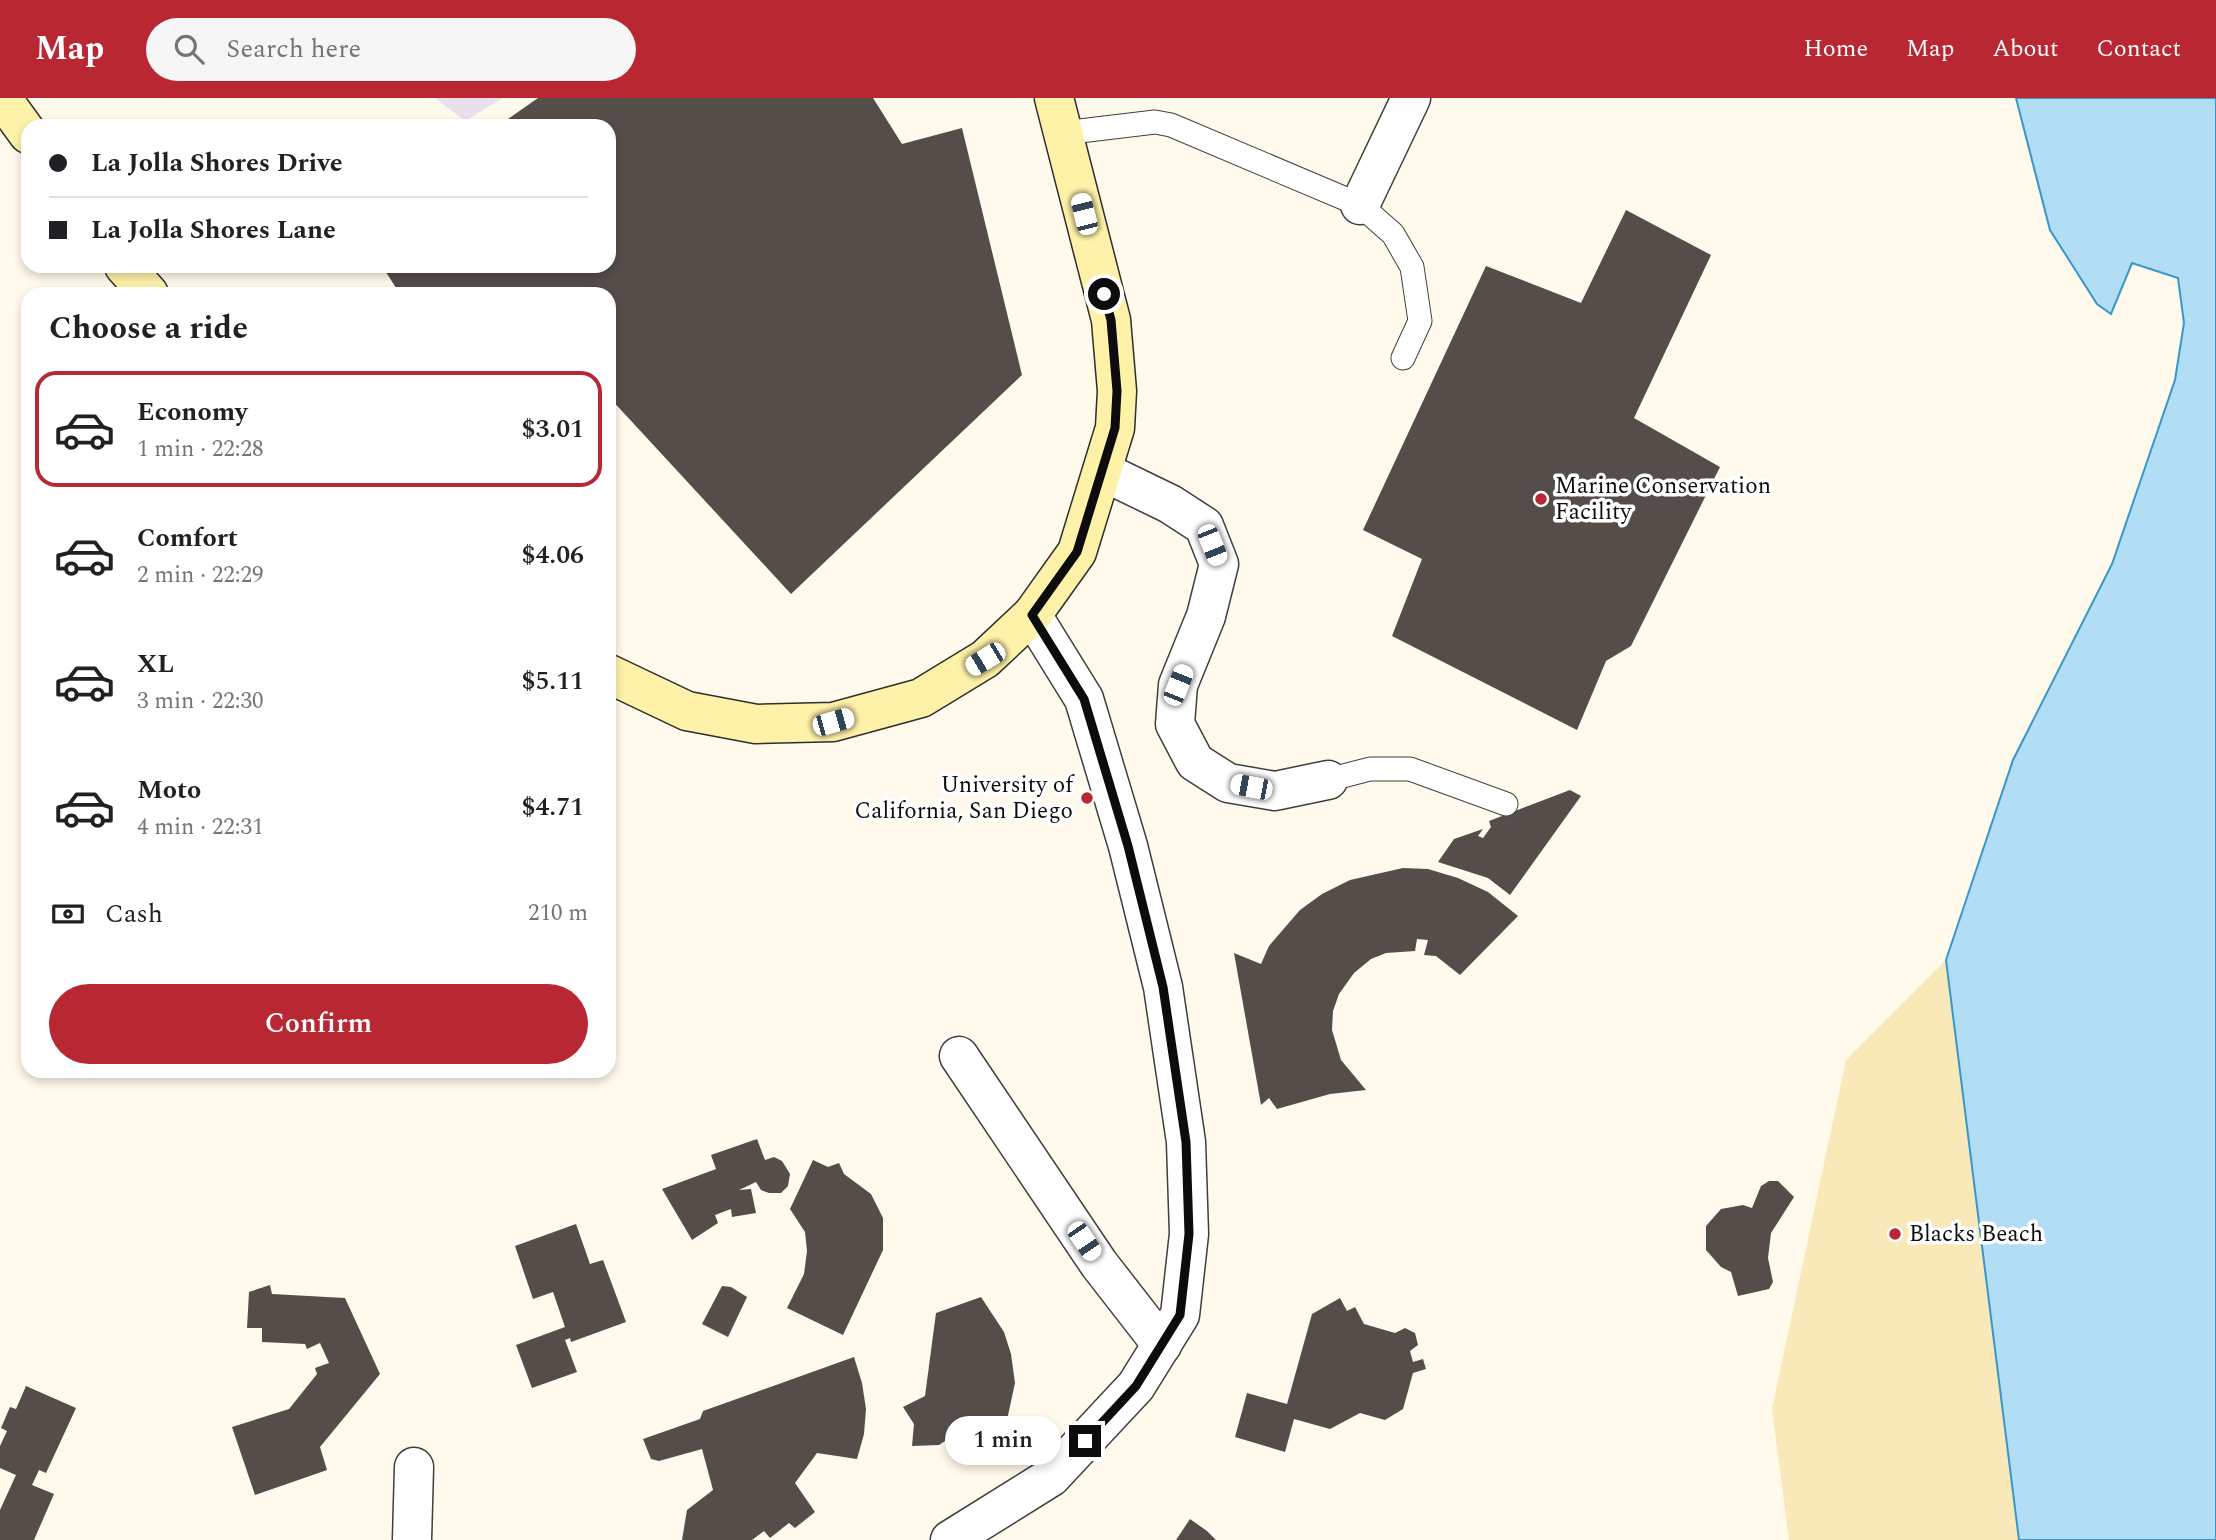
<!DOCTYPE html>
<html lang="en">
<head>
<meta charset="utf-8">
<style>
	:root { --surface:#fff; --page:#f6f6f6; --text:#202124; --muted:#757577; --line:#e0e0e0; --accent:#b92733 }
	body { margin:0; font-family:Spectral,serif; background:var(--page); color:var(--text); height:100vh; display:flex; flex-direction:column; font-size:26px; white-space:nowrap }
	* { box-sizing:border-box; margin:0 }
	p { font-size:23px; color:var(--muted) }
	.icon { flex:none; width:38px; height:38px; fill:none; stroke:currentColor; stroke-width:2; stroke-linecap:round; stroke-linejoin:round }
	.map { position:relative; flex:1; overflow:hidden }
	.sheet { position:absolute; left:21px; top:189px; width:595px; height:791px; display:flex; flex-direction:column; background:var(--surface); border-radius:21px; box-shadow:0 4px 10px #0003 }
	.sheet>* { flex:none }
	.hud { position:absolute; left:21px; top:21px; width:595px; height:154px; border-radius:21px; box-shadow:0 4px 10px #0003; display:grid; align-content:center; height:154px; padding:0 28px; background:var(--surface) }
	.end { position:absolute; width:32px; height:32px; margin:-16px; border:9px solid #0c0c0c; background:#fff; box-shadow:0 0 0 4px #fff }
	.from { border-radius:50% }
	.bubble { position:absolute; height:49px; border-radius:24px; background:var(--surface); box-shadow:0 4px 10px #0003; font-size:23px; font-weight:600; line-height:49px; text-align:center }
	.car { position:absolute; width:21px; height:42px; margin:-21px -10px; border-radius:9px; box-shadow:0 0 5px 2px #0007; background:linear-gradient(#fff 24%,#345 0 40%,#fff 0 76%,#345 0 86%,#fff 0) }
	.hud b { display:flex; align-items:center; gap:24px; height:66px; font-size:26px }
	.hud b+b { border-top:2px solid var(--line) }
	.hud i { width:18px; height:18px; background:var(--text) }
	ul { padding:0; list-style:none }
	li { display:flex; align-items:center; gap:21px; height:116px; margin:0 14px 10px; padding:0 14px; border:4px solid transparent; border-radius:21px }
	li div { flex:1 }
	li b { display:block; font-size:26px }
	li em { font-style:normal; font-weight:600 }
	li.on { border-color:var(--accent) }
	li>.icon { width:63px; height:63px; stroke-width:1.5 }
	h2 { padding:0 28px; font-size:32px; line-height:84px }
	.pay { display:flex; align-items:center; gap:18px; height:77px; padding:0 28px; font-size:26px }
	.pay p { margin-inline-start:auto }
	.button { display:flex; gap:14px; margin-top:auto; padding:14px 28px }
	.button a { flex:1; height:80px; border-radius:42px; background:var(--accent); color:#fff; font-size:28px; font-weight:600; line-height:80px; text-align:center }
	header { display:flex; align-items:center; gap:42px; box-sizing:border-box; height:98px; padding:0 35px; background:var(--accent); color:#fff }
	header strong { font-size:33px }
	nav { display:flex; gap:38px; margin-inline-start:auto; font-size:24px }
	.search { width:490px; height:63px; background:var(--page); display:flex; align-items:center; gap:18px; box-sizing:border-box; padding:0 24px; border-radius:38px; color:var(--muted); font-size:26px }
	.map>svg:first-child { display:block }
	.industrial { fill:#e9e0eb }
	.sand { fill:#f9e9b9 }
	.water { fill:#b1def5; stroke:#3996cb; stroke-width:2 }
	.building { fill:#544d49 }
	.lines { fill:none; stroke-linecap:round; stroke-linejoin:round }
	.lane-casing { stroke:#3f3f3f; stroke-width:25 }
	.street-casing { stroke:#3f3f3f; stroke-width:41 }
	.secondary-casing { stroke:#2e2e2e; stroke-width:41 }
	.lane { stroke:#fff; stroke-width:23 }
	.street { stroke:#fff; stroke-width:38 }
	.secondary { stroke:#fef1a8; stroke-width:38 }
	.route { stroke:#0c0c0c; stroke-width:9 }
	.poi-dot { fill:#b92733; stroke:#fff; stroke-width:2.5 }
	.labels { text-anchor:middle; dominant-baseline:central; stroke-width:7; stroke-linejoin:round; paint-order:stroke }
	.poi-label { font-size:23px; fill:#0c0c0c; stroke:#fff; text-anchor:start }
</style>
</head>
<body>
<header>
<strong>Map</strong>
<div class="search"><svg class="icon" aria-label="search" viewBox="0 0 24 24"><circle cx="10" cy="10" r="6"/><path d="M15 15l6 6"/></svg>Search here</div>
<nav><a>Home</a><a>Map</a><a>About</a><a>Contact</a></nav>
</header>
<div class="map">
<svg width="2216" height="1442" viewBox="0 0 2216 1442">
	<rect width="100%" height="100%" fill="#fffaeb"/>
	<polygon class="industrial" points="435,0 503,0 465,23"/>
	<polygon class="sand" points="1946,862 2019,1442 1789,1442 1772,1311 1846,962"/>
	<polygon class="water" points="2016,0 2216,0 2216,1442 2019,1442 1946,862 2013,662 2112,466 2175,282 2184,225 2178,180 2132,165 2111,216 2097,206 2050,132"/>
	<g class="building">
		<polygon points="538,0 873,0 902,46 962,30 1022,277 791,496 609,299 609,196 400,196 382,168 609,168 609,28 498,28"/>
		<polygon points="1626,112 1711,157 1634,320 1720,369 1631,548 1606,563 1577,632 1392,538 1422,461 1363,432 1486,168 1581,205"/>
		<polygon points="1570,692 1581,698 1510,797 1488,780 1438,764 1454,741 1483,731 1478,738 1483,740 1491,729 1489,723"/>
		<polygon points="1403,770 1428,771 1458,780 1488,794 1518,818 1460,877 1436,858 1424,857 1428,842 1417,841 1415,853 1386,855 1371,861 1354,875 1339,896 1333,913 1332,932 1341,962 1366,992 1330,996 1277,1011 1269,1000 1261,1007 1234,855 1261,866 1269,848 1300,812 1322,796 1350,782"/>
		<polygon points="757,1041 765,1062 774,1059 782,1063 790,1076 788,1088 781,1095 769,1095 761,1092 756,1084 739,1092 751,1091 756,1115 732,1119 731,1111 715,1117 718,1125 692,1142 662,1091 716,1071 711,1057"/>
		<polygon points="813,1062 828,1069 839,1065 844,1076 871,1096 883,1120 883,1152 843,1237 787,1210 804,1176 807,1153 805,1134 790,1111"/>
		<polygon points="1769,1083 1778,1083 1794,1099 1771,1135 1768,1160 1773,1184 1769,1191 1738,1198 1731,1174 1721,1169 1706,1152 1706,1128 1721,1111 1743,1107 1752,1110 1761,1088"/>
		<polygon points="576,1126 590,1166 603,1162 626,1224 571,1244 570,1240 565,1242 577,1274 532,1290 516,1247 565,1229 553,1194 533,1201 515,1148"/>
		<polygon points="270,1187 272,1196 345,1200 380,1276 320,1349 327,1372 255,1397 232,1329 289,1311 317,1276 315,1270 329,1265 320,1245 307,1251 305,1246 262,1244 262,1230 247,1230 249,1194"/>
		<polygon points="722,1188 731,1189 747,1199 728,1239 702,1226"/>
		<polygon points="981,1199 1004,1234 1011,1256 1015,1285 1004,1336 963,1331 939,1347 912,1348 914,1326 903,1309 925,1298 936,1215"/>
		<polygon points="1340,1200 1347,1213 1355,1209 1364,1226 1395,1235 1405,1230 1415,1235 1418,1247 1410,1253 1413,1264 1423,1261 1426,1271 1413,1275 1403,1311 1385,1322 1360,1315 1330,1331 1294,1321 1285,1354 1235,1339 1247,1295 1287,1306 1312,1216"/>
		<polygon points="854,1259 862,1285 866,1311 864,1336 857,1361 817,1355 795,1385 815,1414 795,1430 789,1425 770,1440 764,1433 752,1442 682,1442 687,1412 713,1392 702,1351 659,1363 651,1361 643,1341 700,1321 703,1313"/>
		<polygon points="26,1288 76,1310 46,1375 39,1372 32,1387 54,1396 34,1442 0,1442 0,1412 16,1377 0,1370 0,1348 7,1333 1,1330 10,1309 16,1311"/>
		<polygon points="1190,1421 1207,1433 1216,1442 1176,1442"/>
	</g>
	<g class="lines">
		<g class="lane-casing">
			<g id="lane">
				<polyline points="1063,35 1155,24 1171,27 1360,107 1393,136 1412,169 1420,223 1403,260"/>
				<polyline points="1328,682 1370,671 1410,671 1506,706"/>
			</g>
		</g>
		<g class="street-casing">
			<g id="street">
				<polyline points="1360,107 1411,0"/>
				<polyline points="1104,374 1170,406 1204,428 1219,466 1206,518 1178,587 1175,626 1195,664 1228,685 1275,693 1328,682"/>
				<polyline points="959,958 1099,1166 1162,1247"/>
				<polyline points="412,1442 414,1369"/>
				<polyline points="950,1442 1051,1379 1136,1288 1180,1217 1189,1136 1186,1044 1163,889 1128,748 1084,601 1032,517"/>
			</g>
		</g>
		<g class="secondary-casing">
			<g id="secondary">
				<polyline points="2,0 28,36"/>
				<polyline points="124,168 149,196"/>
				<polyline points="609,576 687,613 756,626 833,624 921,600 985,561 1032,517 1077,454 1115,330 1117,293 1111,222 1054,0"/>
			</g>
		</g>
		<use href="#lane" class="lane"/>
		<use href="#street" class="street"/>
		<use href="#secondary" class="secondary"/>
	</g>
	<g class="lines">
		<polyline class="route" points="1085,1343 1136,1288 1180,1217 1189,1136 1186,1044 1163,889 1128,748 1084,601 1032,517 1077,454 1115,330 1117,293 1111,222 1104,196"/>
	</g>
	<g class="poi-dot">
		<circle cx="1541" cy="401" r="7"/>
		<circle cx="1087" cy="700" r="7"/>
		<circle cx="1895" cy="1136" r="7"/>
	</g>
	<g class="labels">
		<g class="poi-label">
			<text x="1555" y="388">Marine Conservation<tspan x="1555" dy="26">Facility</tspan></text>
			<text x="1073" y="687" text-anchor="end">University of<tspan x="1073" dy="26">California, San Diego</tspan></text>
			<text x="1909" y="1136">Blacks Beach</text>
		</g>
	</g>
</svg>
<i class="end from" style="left:1104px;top:196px"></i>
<i class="end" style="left:1085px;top:1343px"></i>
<div class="bubble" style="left:945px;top:1318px;width:116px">1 min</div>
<i class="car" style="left:1084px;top:116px;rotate:346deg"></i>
<i class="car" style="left:1212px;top:447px;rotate:158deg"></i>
<i class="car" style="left:985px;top:561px;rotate:239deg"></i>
<i class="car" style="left:1178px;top:587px;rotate:22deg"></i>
<i class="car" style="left:833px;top:624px;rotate:74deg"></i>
<i class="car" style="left:1251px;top:689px;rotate:281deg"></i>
<i class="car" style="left:1084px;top:1143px;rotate:146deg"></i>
<div class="hud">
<b><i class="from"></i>La Jolla Shores Drive</b>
<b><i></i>La Jolla Shores Lane</b>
</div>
<section class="sheet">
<h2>Choose a ride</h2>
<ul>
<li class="on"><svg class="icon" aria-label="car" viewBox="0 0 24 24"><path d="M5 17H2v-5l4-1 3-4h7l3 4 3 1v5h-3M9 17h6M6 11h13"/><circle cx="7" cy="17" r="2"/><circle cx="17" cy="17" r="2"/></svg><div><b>Economy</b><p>1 min · 22:28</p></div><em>$3.01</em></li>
<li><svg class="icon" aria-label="car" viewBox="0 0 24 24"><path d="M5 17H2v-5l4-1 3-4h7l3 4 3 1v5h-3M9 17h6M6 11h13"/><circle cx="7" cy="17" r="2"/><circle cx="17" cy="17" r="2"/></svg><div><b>Comfort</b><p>2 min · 22:29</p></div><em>$4.06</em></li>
<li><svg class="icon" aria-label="car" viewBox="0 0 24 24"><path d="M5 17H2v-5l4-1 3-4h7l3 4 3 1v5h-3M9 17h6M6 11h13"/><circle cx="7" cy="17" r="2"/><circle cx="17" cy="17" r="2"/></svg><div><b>XL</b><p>3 min · 22:30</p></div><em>$5.11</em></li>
<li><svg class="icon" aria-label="car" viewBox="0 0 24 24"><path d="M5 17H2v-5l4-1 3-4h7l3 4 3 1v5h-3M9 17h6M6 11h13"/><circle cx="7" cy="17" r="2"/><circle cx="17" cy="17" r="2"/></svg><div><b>Moto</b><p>4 min · 22:31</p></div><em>$4.71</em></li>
</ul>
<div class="pay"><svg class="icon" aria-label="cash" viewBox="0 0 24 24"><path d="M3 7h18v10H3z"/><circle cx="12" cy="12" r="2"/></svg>Cash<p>210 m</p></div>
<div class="button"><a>Confirm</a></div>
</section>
</div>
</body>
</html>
